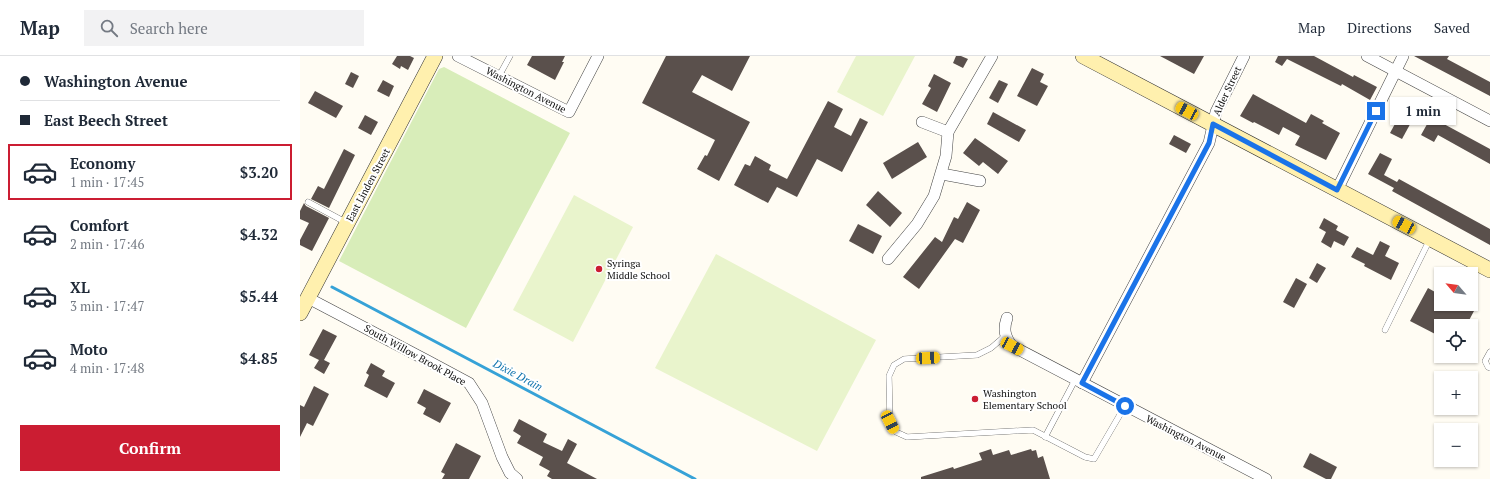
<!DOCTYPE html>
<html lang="en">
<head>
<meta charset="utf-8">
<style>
	:root { --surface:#fff; --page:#f2f2f3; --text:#1f2937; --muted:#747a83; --line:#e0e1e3; --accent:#cb1d32 }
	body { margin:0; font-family:"PT Serif",serif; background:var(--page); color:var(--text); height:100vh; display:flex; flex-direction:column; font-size:15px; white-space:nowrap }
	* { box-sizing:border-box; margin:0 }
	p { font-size:13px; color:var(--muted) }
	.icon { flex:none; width:22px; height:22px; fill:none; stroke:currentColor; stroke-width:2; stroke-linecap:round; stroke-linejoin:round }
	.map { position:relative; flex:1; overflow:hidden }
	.details { display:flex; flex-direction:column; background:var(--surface); width:300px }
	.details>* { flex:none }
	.guide { display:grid; align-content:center; height:88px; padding:0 20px; background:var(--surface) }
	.needle { width:26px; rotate:298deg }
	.buttons { position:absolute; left:1134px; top:211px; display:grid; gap:8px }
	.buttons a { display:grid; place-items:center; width:44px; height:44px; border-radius:0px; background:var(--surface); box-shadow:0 1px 3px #0004; font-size:20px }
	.end { position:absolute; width:18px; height:18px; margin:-9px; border:5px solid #1a73e8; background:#fff; box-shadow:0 0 0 2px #fff }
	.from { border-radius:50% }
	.bubble { position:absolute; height:28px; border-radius:0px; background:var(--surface); box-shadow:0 1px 3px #0004; font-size:13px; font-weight:700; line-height:28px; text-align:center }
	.car { position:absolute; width:12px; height:24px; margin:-12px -6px; border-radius:5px; box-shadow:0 0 3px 1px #0007; background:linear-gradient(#f5c518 24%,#345 0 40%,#f5c518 0 76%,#345 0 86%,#f5c518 0) }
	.guide b { display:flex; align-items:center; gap:14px; height:38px; font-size:15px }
	.guide b+b { border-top:1px solid var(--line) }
	.guide i { width:10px; height:10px; background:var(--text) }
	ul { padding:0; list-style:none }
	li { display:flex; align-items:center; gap:12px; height:56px; margin:0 8px 6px; padding:0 12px; border:2px solid transparent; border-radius:0px }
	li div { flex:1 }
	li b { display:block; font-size:15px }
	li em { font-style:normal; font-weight:700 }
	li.current { border-color:var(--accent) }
	li>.icon { width:36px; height:36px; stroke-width:1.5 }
	.cta { display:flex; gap:8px; margin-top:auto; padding:8px 20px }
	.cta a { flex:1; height:46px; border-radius:0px; background:var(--accent); color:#fff; font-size:16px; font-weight:700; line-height:46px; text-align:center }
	header { display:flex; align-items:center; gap:24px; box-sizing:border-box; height:56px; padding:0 20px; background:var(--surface); border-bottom:1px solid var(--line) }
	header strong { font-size:19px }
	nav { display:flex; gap:22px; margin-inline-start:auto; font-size:14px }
	.search { width:280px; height:36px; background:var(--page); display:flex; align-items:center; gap:10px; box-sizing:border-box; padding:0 14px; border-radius:0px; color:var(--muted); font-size:15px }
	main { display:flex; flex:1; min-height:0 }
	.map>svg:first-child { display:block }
	.green { fill:#d8edb9 }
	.pitch { fill:#e9f4cc }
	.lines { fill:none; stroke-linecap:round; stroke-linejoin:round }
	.stream { stroke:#36a2d7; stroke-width:3 }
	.building { fill:#5a504c }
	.lane-casing { stroke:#434343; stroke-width:6 }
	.street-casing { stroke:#434343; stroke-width:12 }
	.secondary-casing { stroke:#323232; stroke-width:16 }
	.lane { stroke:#fff; stroke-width:5.5 }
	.street { stroke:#fff; stroke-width:11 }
	.secondary { stroke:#fff0ae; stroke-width:15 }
	.route { stroke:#1a73e8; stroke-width:5 }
	.poi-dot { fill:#cb1d32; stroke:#fff; stroke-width:1.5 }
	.labels { text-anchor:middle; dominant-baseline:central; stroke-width:4; stroke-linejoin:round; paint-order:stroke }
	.street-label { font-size:10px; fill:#101010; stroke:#fff }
	.poi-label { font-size:10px; fill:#101010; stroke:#fff; text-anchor:start }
	.water-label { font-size:11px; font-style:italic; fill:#0f73ad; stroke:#fff }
</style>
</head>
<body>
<header>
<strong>Map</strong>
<div class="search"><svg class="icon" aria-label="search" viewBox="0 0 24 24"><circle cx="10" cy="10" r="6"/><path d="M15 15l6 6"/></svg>Search here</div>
<nav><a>Map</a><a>Directions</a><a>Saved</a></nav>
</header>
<main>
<section class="details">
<div class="guide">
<b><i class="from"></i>Washington Avenue</b>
<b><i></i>East Beech Street</b>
</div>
<ul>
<li class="current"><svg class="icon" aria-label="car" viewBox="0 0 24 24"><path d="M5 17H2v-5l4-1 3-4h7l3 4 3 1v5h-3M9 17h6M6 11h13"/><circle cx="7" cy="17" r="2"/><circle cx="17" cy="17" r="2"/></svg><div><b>Economy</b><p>1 min · 17:45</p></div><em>$3.20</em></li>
<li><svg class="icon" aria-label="car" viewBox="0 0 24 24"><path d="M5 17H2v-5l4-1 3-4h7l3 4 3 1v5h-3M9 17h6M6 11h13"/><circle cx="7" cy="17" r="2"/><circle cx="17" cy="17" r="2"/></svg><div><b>Comfort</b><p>2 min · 17:46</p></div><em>$4.32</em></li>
<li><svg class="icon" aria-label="car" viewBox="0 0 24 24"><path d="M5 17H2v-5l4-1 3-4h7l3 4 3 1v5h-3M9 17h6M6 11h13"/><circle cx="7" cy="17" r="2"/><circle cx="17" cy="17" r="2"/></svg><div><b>XL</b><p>3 min · 17:47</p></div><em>$5.44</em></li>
<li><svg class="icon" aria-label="car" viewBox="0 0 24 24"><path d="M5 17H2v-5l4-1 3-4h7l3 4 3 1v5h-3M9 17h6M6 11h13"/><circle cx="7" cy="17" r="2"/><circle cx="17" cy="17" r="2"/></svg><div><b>Moto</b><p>4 min · 17:48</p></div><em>$4.85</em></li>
</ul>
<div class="cta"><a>Confirm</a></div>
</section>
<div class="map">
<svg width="1190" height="423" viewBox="0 0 1190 423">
	<rect width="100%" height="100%" fill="#fffcf3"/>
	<polygon class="green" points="144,11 270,77 166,272 39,205 139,13"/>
	<g class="pitch">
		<polygon points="556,0 615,0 583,60 537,36"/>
		<polygon points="274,139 333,171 273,286 213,254"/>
		<polygon points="416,198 576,284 517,395 355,312"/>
	</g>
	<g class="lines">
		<polyline class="stream" points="32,231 395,423"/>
	</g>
	<g class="building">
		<polygon points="97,0 110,0 114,2 108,14 101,10 100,13 92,8"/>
		<polygon points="232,0 265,0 262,6 264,6 255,24 227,9"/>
		<polygon points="366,0 450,0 432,35 402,19 392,36 450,66 419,125 397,113 405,99 407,100 415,84 342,47"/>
		<polygon points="656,0 661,0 668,3 663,12 653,7"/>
		<polygon points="860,0 904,0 894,18"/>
		<polygon points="978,0 1014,0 1053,21 1054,19 1077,31 1070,44 1042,28 1041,30 987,3 982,10 975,6"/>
		<polygon points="1114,0 1149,0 1147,3 1190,26 1190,40"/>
		<polygon points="732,12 744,18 740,26 748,30 737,50 717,40"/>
		<polygon points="51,16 59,20 53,32 45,28"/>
		<polygon points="634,18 651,27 637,56 622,48 631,32 628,30"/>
		<polygon points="83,24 94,30 89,41 77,35"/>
		<polygon points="699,24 708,28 698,47 689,42"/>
		<polygon points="15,35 43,50 36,62 8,47"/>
		<polygon points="953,38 1006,67 1011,58 1024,65 1022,67 1040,77 1026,104 995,89 1000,80 983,71 979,79 954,66 953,67 940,60"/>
		<polygon points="528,45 543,53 534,71 551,80 560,62 568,66 542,116 517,103 497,141 477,131 468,147 434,129 445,108 450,110 455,100 471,109 469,114 487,123"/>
		<polygon points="1102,55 1114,61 1102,83 1090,77"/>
		<polygon points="693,56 726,74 719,86 687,68"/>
		<polygon points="65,59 78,66 71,79 58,72"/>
		<polygon points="1131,61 1190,93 1190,108 1138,79 1134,86 1121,79"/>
		<polygon points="874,79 891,88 886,97 869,88"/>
		<polygon points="675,82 708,105 698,118 683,106 679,110 663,97"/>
		<polygon points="618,86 627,101 592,123 583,107"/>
		<polygon points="44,93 55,99 29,152 11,143 18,130 24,133"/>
		<polygon points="1080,97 1092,103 1084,119 1097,126 1099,123 1190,173 1190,189 1092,135 1094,132 1068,118"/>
		<polygon points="578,135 602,157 590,171 566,149"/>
		<polygon points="667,146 680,154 663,187 655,183 619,233 603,221 635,181 642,186 654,161 658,163"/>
		<polygon points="4,147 6,150 29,162 12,195 0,189 0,184 9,167 0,163 0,155"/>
		<polygon points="1024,162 1038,170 1036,174 1049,181 1044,190 1034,185 1031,192 1021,186 1026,176 1019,172"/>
		<polygon points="558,168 582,180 573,198 549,185"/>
		<polygon points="1080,185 1090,190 1085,200 1099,207 1091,224 1064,210 1065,208 1051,201 1057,191 1073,199"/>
		<polygon points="1017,207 1026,212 1017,227 1009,222"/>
		<polygon points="996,222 1007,228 994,252 983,246"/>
		<polygon points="1141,223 1141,248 1175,248 1172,254 1174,255 1166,270 1141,270 1141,281 1110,265 1128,232 1135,236"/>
		<polygon points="23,273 37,280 24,304 30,307 24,318 14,312 19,304 9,299"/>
		<polygon points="71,307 85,315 82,320 95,327 87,342 64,330 69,319 66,317"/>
		<polygon points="14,330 29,338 13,370 7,367 0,381 0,349 4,351"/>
		<polygon points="124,333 151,347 140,367 123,358 126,352 117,347"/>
		<polygon points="219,363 247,378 243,386 262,395 268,383 277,388 267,407 297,423 252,423 247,420 250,415 239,409 243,401 217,387 221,380 213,375"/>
		<polygon points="156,387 181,400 169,423 142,423 145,418 141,416"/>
		<polygon points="691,393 693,399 709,394 711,399 731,393 732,395 736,394 738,402 743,400 750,423 621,423 621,421 653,411 654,413 682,404 679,397"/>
		<polygon points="1010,397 1037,411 1031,423 1026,423 1003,411"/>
	</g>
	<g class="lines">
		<g class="lane-casing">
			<g id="lane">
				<polyline points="199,20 210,0"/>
				<polyline points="8,146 47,167"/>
				<polyline points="1085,274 1130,183"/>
				<polyline points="705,280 691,292 677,299 604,303 594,309 589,320 590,366 596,376 607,381 733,374 785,401 794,403 825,350"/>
				<polyline points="1190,296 1185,305 1188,311 1190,312"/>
				<polyline points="745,381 775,324"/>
			</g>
		</g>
		<g class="street-casing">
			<g id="street">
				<polyline points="158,0 269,56 298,0"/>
				<polyline points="1067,0 1190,65"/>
				<polyline points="622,66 648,76"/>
				<polyline points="642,118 680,125"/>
				<polyline points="1037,134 1103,0"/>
				<polyline points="588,203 617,168 634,140 646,100 648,76 692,0"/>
				<polyline points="8,242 128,305 169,327 182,347 202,401 210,417 217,423"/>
				<path d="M 707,262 C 703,274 705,281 712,290 L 966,423"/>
				<polyline points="782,327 909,87 916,56 944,0"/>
			</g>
		</g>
		<g class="secondary-casing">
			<g id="secondary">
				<polyline points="783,0 1190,214"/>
				<polyline points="0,257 135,0"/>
			</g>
		</g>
		<use href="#lane" class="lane"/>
		<use href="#street" class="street"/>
		<use href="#secondary" class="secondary"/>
	</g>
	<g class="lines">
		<polyline class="route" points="825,350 782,327 909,87 913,68 1037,134 1076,55"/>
	</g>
	<g class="poi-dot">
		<circle cx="299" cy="213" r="4"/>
		<circle cx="675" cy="343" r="4"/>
	</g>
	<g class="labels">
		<g class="street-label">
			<text transform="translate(226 34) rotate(27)">Washington Avenue</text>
			<text transform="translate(927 35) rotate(-65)">Alder Street</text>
			<text transform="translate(68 129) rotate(-62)">East Linden Street</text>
			<text transform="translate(115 299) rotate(29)">South Willow Brook Place</text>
			<text transform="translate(886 382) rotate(27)">Washington Avenue</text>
		</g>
		<g class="poi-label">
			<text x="307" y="207">Syringa<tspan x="307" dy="12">Middle School</tspan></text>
			<text x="683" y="337">Washington<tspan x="683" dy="12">Elementary School</tspan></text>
		</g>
		<g class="water-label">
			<text transform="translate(218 319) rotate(28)">Dixie Drain</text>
		</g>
	</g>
</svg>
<div class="buttons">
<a><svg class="needle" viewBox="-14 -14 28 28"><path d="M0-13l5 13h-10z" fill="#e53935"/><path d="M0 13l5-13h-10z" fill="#747a83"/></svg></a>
<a><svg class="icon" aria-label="locate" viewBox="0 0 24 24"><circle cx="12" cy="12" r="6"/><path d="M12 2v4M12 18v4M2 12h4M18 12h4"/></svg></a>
<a>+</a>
<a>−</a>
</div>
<i class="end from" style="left:825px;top:350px"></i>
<i class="end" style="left:1076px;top:55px"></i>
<div class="bubble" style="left:1090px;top:41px;width:66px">1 min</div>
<i class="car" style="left:887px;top:55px;rotate:298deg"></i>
<i class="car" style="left:1104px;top:169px;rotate:298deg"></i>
<i class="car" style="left:712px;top:290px;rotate:118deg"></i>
<i class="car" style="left:628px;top:302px;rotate:87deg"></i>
<i class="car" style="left:590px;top:366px;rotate:153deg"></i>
</div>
</main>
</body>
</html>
